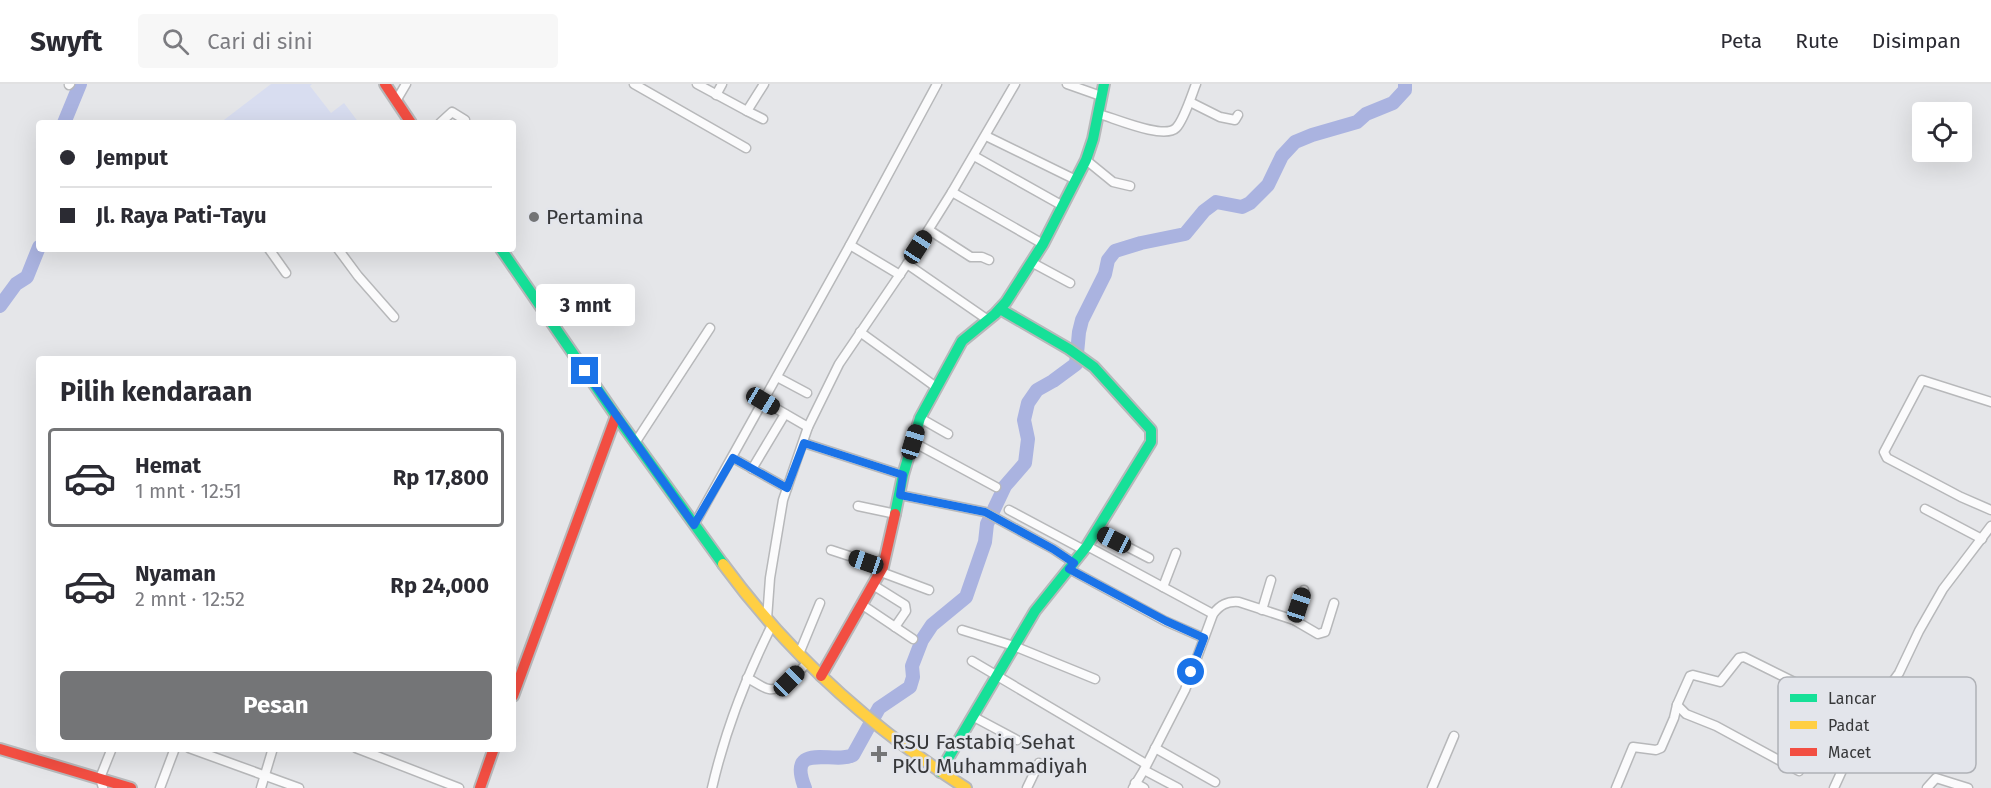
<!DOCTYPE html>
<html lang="id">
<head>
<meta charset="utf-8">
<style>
	:root { --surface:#fff; --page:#f7f7f7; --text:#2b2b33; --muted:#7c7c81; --line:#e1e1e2; --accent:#747577 }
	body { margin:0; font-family:"Fira Sans",sans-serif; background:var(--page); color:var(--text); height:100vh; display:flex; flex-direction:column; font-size:22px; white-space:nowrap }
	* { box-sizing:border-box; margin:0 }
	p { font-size:20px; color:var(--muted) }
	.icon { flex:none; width:33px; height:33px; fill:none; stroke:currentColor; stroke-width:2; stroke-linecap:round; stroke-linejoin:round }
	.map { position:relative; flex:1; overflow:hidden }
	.side { position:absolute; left:36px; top:272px; width:480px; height:396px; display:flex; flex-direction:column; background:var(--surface); border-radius:6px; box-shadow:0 6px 24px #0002 }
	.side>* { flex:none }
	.top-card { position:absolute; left:36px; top:36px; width:480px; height:132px; border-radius:6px; box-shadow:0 6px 24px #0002; display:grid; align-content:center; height:132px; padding:0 24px; background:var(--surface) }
	.controls { position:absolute; left:1912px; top:18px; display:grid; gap:12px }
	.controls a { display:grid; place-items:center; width:60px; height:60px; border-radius:6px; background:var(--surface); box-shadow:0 6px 24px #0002; font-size:30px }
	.end { position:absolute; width:27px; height:27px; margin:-14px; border:8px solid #1a73e8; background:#fff; box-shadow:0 0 0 3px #fff }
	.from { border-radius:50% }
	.bubble { position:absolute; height:42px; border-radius:6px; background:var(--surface); box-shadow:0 6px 24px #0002; font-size:20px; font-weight:700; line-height:42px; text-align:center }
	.car { position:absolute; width:18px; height:36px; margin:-18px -9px; border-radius:8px; box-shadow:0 0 4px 2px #0007; background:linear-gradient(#222 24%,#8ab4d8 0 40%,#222 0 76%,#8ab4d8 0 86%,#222 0) }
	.top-card b { display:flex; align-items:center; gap:21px; height:57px; font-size:22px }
	.top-card b+b { border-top:2px solid var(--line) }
	.top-card i { width:15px; height:15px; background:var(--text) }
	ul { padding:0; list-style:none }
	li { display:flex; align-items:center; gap:18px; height:99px; margin:0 12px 9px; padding:0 12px; border:3px solid transparent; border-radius:6px }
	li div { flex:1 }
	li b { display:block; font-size:22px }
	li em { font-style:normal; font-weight:700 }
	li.selected { border-color:var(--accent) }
	li>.icon { width:54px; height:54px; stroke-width:1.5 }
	h2 { padding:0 24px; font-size:27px; line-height:72px }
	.cta { display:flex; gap:12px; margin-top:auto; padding:12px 24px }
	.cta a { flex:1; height:69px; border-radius:6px; background:var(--accent); color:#fff; font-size:24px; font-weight:700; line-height:69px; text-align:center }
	header { display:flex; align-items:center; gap:36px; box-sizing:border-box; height:84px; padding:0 30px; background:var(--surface); border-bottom:2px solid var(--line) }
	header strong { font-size:28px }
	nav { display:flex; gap:33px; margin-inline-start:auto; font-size:21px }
	.search { width:420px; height:54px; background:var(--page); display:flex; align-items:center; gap:15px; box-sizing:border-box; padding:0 21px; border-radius:6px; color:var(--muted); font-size:22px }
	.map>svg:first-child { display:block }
	.green { fill:#d8ddf0 }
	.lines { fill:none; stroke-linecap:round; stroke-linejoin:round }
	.river { stroke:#aab3e0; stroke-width:14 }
	.street-casing { stroke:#b7b8ba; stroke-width:11 }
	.fast-casing { stroke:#b7b8ba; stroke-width:14 }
	.slow-casing { stroke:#b7b8ba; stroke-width:14 }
	.jam-casing { stroke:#b7b8ba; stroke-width:14 }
	.street { stroke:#fbfbfc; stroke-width:8 }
	.fast { stroke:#16e098; stroke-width:10 }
	.slow { stroke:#ffcf43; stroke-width:10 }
	.jam { stroke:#f24e42; stroke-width:10 }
	.route { stroke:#1a73e8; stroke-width:8 }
	.poi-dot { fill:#747577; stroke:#e3e5eb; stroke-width:2 }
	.labels { text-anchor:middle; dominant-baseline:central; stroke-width:5; stroke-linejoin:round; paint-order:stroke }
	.poi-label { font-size:21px; fill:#37383a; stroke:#e3e5eb; text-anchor:start }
	.key { fill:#e3e5eb; stroke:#afb1b6; stroke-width:1.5 }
	.key-label { font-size:16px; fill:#37383a }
</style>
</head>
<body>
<header>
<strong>Swyft</strong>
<div class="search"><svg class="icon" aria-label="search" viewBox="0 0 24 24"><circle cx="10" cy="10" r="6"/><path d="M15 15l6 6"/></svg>Cari di sini</div>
<nav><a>Peta</a><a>Rute</a><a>Disimpan</a></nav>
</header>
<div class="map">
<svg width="1991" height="704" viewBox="0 0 1991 704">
	<rect width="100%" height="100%" fill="#e5e6e9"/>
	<polygon class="green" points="271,0 312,0 310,2 331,29 344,19 359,39 220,39"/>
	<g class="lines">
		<g class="river">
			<polyline points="64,39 80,0"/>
			<polyline points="0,222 16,200 27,193 39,163"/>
			<path d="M 805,704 C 786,656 834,681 853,671 L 879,624 L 910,603 L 913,593 L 912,582 L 922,556 L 932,541 L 966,513 L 985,458 L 987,440 L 1005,402 L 1025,379 L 1028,355 L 1024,336 L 1028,319 L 1037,306 L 1053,297 L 1076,280 L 1079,248 L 1082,236 L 1105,190 L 1108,176 L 1115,167 L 1141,159 L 1185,150 L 1204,127 L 1216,118 L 1242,123 L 1250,119 L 1268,101 L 1282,72 L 1295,58 L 1312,51 L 1357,38 L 1366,30 L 1393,19 L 1405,6 L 1405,0"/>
		</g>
		<g class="street-casing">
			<g id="street">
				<polyline points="634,0 746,64"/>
				<polyline points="697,0 747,27 764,0"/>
				<polyline points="1067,0 1101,12"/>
				<polyline points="69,1 70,0"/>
				<polyline points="716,11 722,0"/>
				<polyline points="396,17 406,0"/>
				<polyline points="1190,18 1220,33 1235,36 1238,31"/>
				<polyline points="747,27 763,35"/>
				<path d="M 1099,30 C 1114,34 1164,56 1176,44 C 1184,36 1192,10 1196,0"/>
				<polyline points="440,39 452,28 465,36"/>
				<polyline points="986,52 1076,96"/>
				<polyline points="974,72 1063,122"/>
				<polyline points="1086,76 1113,98 1130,102"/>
				<polyline points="952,108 1043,160"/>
				<polyline points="929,146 971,173 982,173 989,176"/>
				<polyline points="850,161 900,191"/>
				<polyline points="269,165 286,189"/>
				<polyline points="338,165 358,192 394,233"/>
				<polyline points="1031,178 1070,199"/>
				<polyline points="907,180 988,236"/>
				<polyline points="860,248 936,303"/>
				<polyline points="777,293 807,309"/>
				<polyline points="763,317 808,343"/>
				<polyline points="1991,318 1922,296 1884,368 1887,374 1961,413 1991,426"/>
				<polyline points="920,334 948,350"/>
				<polyline points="913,358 996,403"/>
				<polyline points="635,359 710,244"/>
				<polyline points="804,359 903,391"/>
				<polyline points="733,374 787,404"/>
				<polyline points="752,385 785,330"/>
				<polyline points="900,411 985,428 1053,465 1074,479"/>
				<polyline points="858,422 896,430"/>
				<polyline points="1925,425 1982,455"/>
				<polyline points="1009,426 1084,466"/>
				<polyline points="694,441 850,161 937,0"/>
				<polyline points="1097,447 1149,474"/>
				<polyline points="1087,462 1213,530"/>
				<polyline points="831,466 883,483"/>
				<polyline points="1069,485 1165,537 1204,554"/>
				<polyline points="881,488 929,506"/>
				<polyline points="873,501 905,521 906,527 895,543"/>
				<polyline points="1163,503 1176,469"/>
				<polyline points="861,520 913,555"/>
				<polyline points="1262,526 1271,496"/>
				<polyline points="767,535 770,494 783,416 808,343 839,280 907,180 952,108 1015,0"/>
				<polyline points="1294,536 1304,506"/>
				<polyline points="962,546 1014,562 1095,595"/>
				<polyline points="799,570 820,519"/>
				<polyline points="972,577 1146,680"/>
				<path d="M 747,594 C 754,597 762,604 769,605 C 784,607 798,588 808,578"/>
				<polyline points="1804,603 1789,638 1794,650 1814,659"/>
				<polyline points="1677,621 1690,592 1693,591 1720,598 1739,574 1744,573 1901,651"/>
				<polyline points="974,633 1017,656"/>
				<polyline points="189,664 299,704"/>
				<polyline points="356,664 459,704"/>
				<polyline points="1155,664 1215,698"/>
				<polyline points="1144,686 1178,704"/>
				<polyline points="1135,699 1144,704"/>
				<polyline points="103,704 100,694 112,664"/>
				<polyline points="160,704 175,664"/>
				<polyline points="261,704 273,664"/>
				<path d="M 712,704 C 725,647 746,593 772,541"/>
				<polyline points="1027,704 1039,679"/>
				<path d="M 1133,704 L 1144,686 L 1185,606 L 1213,530 C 1220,521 1227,517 1239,518 L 1294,536 L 1318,550 L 1325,548 L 1334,519"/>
				<polyline points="1432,704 1454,652"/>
				<polyline points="1616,704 1633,663 1656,666 1661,664 1674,634 1677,621 1686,630 1716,642 1799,687"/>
				<polyline points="1834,704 1866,634 1899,589 1919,547 1943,505 1991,442"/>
				<polyline points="1927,704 1936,694 1968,704"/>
			</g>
		</g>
		<g class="fast-casing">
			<g id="fast">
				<polyline points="501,165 616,332 723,480"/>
				<polyline points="895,430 903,391 920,334 962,257 995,230 1006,218 1043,160 1086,76 1093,55 1104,0"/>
				<polyline points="940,688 1035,527 1087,462 1151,358 1151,346 1094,283 1069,265 1000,225"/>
			</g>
		</g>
		<g class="slow-casing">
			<path id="slow" d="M 723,480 C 789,570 872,645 966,704"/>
		</g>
		<g class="jam-casing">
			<g id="jam">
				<polyline points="385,0 411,39"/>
				<polyline points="821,592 883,483 895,430"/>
				<polyline points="513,612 616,332"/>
				<polyline points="0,665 131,704"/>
				<polyline points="480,704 494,664"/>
			</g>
		</g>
		<use href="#street" class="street"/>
		<use href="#fast" class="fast"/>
		<use href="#slow" class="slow"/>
		<use href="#jam" class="jam"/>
	</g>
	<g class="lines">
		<polyline class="route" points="585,287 694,441 733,374 787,404 804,359 903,391 900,411 985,428 1053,465 1074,479 1069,485 1166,537 1204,554 1191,588"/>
	</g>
	<g class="poi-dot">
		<circle cx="534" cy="133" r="6"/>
		<path d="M876 661h6v6h6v6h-6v6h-6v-6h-6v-6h6z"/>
	</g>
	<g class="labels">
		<g class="poi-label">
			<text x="546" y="133">Pertamina</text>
			<text x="892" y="658">RSU Fastabiq Sehat<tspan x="892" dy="24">PKU Muhammadiyah</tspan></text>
		</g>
	</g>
	<rect x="1778" y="593" width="198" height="96" rx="9" class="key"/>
	<rect x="1790" y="610" width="27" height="8" fill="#16e098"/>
	<rect x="1790" y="637" width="27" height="8" fill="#ffcf43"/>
	<rect x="1790" y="664" width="27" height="8" fill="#f24e42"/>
	<g class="key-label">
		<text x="1828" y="620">Lancar</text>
		<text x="1828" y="647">Padat</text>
		<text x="1828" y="674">Macet</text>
	</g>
</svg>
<div class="controls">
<a><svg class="icon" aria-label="locate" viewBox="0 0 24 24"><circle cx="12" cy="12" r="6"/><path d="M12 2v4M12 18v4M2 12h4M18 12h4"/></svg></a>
</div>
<i class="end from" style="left:1191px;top:588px"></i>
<i class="end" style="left:585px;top:287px"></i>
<div class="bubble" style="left:536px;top:200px;width:99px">3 mnt</div>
<i class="car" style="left:918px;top:163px;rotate:33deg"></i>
<i class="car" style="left:763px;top:317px;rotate:121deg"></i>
<i class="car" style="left:913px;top:358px;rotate:17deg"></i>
<i class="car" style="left:1114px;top:456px;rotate:297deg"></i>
<i class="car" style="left:866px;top:478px;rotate:289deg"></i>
<i class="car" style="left:1299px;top:521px;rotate:18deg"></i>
<i class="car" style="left:789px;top:597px;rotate:45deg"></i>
<div class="top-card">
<b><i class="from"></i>Jemput</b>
<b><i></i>Jl. Raya Pati-Tayu</b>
</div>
<section class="side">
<h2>Pilih kendaraan</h2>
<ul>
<li class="selected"><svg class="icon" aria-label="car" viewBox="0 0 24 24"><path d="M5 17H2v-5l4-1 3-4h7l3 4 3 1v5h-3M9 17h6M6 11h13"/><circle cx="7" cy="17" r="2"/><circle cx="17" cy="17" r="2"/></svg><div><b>Hemat</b><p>1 mnt · 12:51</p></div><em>Rp 17,800</em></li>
<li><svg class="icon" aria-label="car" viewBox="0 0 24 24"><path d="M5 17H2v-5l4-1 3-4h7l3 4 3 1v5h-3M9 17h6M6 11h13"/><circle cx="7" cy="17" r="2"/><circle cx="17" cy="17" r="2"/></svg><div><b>Nyaman</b><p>2 mnt · 12:52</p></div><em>Rp 24,000</em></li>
</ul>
<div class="cta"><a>Pesan</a></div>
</section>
</div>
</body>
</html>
